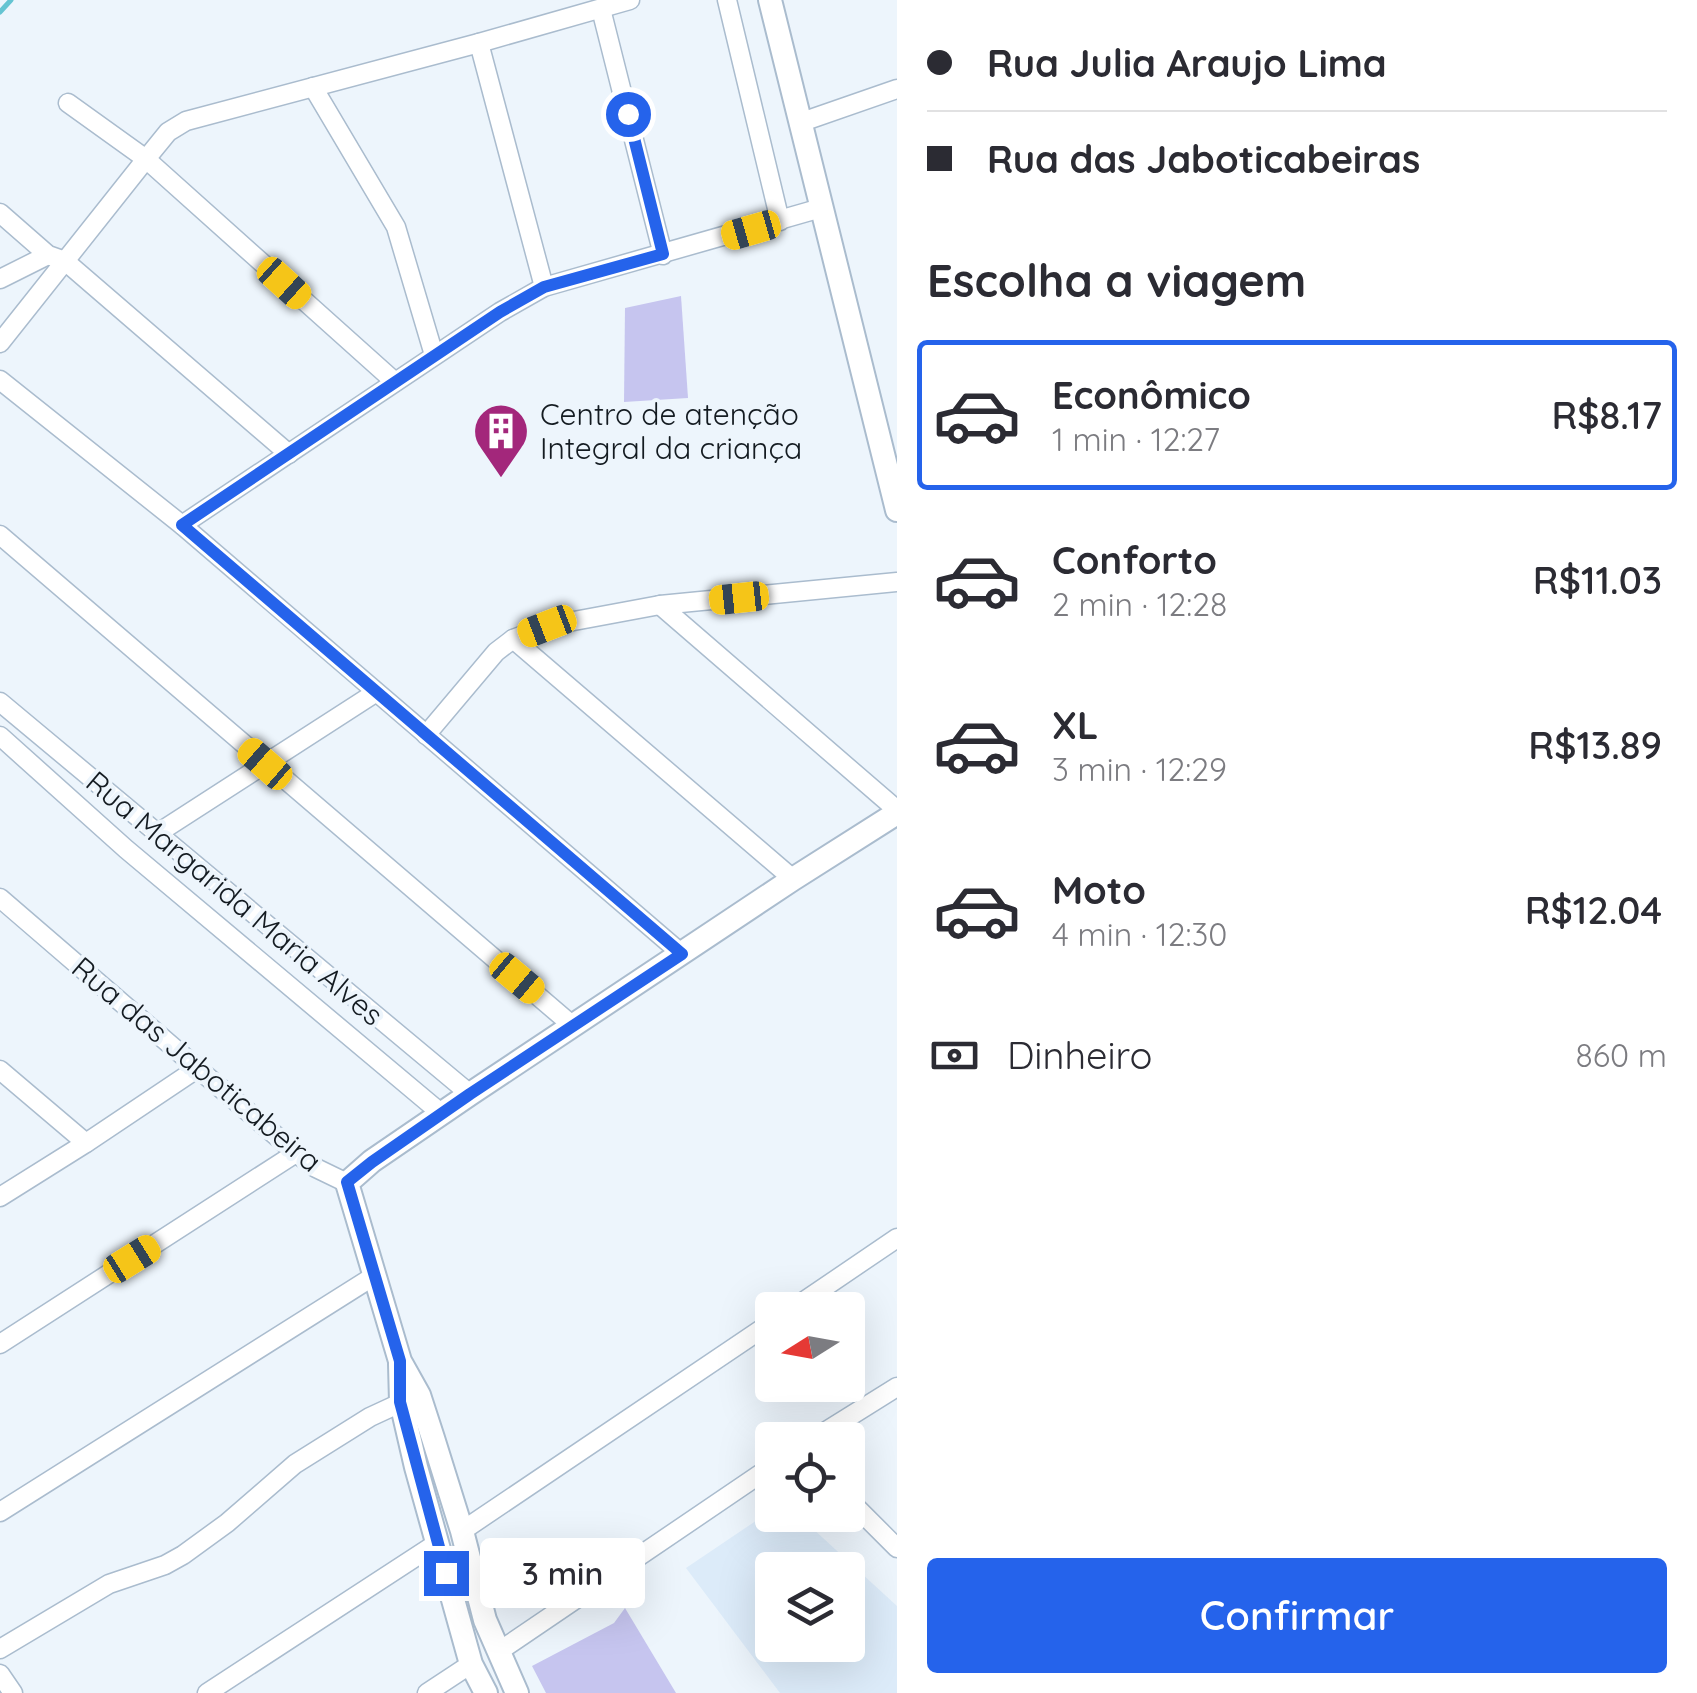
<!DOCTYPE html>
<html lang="pt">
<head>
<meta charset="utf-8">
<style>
	:root { --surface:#fff; --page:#f2f2f3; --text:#2b2b33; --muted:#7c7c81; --line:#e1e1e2; --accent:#2563eb }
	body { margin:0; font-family:Quicksand,sans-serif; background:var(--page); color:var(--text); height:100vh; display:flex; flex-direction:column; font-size:38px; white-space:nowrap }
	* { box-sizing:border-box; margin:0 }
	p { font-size:32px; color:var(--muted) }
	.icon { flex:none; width:55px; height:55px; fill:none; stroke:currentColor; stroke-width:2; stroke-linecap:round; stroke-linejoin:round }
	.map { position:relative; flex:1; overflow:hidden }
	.details { display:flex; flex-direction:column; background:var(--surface); width:800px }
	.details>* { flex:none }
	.hud { display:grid; align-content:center; height:220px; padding:0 30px; background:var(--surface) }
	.needle { width:65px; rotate:259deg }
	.controls { position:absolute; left:755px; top:1292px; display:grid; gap:20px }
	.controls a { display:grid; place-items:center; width:110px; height:110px; border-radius:10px; background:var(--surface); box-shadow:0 10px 40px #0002; font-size:50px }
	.end { position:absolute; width:45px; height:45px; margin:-22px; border:12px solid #2563eb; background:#fff; box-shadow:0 0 0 5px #fff }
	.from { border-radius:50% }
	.bubble { position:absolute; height:70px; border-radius:10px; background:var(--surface); box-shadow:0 10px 40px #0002; font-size:32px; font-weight:600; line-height:70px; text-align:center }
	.car { position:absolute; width:30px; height:60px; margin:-30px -15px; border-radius:12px; box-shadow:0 0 8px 2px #0007; background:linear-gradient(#f5c518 24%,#345 0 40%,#f5c518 0 76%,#345 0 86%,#f5c518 0) }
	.hud b { display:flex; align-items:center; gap:35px; height:95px; font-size:38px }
	.hud b+b { border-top:2px solid var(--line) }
	.hud i { width:25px; height:25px; background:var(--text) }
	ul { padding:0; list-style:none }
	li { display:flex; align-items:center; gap:30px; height:150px; margin:0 20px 15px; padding:0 10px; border:5px solid transparent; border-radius:10px }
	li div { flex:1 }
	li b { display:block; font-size:38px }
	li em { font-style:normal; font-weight:600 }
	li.active { border-color:var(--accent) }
	li>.icon { width:90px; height:90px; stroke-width:1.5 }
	h2 { padding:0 30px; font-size:45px; line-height:120px }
	.pay { display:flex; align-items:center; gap:25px; height:110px; padding:0 30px; font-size:38px }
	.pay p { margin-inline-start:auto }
	.action { display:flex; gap:20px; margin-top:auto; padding:20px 30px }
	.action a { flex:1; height:115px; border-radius:10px; background:var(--accent); color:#fff; font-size:40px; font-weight:600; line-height:115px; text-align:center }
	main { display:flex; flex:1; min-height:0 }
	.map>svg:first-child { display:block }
	.built { fill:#dcebf9; fill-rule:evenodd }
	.green { fill:#c6c5ef }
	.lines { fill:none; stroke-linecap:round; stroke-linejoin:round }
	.stream { stroke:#65c4d2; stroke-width:5 }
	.street-casing { stroke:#aabcce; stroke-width:21 }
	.secondary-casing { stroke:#aabcce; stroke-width:26 }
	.street { stroke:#fff; stroke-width:18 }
	.secondary { stroke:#fff; stroke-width:22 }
	.route { stroke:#2563eb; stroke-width:12 }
	.labels { text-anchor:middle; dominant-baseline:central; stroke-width:8; stroke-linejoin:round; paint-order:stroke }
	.poi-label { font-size:30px; fill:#141b21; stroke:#edf5fc; text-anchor:start }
	.street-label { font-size:30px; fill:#141b21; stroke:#edf5fc }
</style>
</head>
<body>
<main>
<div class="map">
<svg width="897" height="1693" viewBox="0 0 897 1693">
	<rect width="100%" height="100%" fill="#edf5fc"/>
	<path class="built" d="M 772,1510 L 772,1515 L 798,1515 L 897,1606 L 897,1693 L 780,1693 L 686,1568 ZM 772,1570 L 848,1570 L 848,1645 L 772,1645 Z"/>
	<g class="green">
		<polygon points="681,296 688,398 624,402 625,308"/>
		<polygon points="625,1608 676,1693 546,1693 532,1666 614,1623"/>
	</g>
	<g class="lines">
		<polyline class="stream" points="0,12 11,0"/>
		<g class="street-casing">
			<g id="street">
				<polyline points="727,0 780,221"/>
				<polyline points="601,9 663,255"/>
				<polyline points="479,43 544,287"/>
				<polyline points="313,87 396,227 434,355"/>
				<polyline points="68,103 146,159 395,382"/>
				<polyline points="799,123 897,89"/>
				<polyline points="0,213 48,255 65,261 289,454"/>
				<polyline points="0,279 48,255"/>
				<polyline points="0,343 146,159 168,132 186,121 479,43 630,0"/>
				<polyline points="0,380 182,525 682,954"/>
				<polyline points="182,525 500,312 544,287 821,208"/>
				<polyline points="0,535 573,1026"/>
				<polyline points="660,605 897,810"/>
				<polyline points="513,639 793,879"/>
				<polyline points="0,702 470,1094"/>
				<polyline points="426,735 496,652 513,639 547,626 660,605 897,582"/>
				<polyline points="0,736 126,849 442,1114"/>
				<polyline points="158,833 375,693"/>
				<polyline points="0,898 296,1153 316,1168 347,1183"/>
				<polyline points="0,1070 86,1143"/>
				<polyline points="0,1197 86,1143 198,1068"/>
				<polyline points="791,1310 897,1238"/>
				<polyline points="0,1344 296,1153"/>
				<polyline points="812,1440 897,1387"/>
				<polyline points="848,1499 897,1548"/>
				<polyline points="0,1512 374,1276"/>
				<polyline points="462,1531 772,1322"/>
				<polyline points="0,1649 109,1584 165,1565 183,1555 227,1523 295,1464 370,1417 411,1398"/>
				<polyline points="498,1652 772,1466"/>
				<polyline points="0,1674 13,1693"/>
				<polyline points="207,1693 437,1543"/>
				<polyline points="427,1693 471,1664"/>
			</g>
		</g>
		<g class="secondary-casing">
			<g id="secondary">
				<polyline points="770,0 897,510"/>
				<polyline points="400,1364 401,1402 416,1467 471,1664 486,1693"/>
				<polyline points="517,1693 485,1620 462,1531 433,1438 419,1395 400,1361 347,1183 372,1161 470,1094 793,879 897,813"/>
			</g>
		</g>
		<use href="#street" class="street"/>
		<use href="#secondary" class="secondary"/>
	</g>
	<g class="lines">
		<polyline class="route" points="446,1573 400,1402 400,1361 347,1182 372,1162 470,1094 682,954 182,525 500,312 544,287 663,254 628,114"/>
	</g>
	<defs>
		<g id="building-pin" transform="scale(2.875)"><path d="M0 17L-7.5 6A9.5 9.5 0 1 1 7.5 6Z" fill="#a3277b" stroke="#edf5fc"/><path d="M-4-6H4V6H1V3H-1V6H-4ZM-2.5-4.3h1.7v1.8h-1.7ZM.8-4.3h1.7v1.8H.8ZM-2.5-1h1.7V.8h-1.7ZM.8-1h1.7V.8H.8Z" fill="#fff"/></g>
	</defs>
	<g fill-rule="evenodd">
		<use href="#building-pin" x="501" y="431"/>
	</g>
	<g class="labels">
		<g class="poi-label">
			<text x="540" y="414">Centro de atenção<tspan x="540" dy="34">Integral da criança</tspan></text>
		</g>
		<g class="street-label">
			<text transform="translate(235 898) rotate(40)">Rua Margarida Maria Alves</text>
			<text transform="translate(197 1064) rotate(40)">Rua das Jaboticabeira</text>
		</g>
	</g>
</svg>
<div class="controls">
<a><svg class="needle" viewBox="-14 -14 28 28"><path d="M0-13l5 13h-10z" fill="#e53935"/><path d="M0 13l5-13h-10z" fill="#7c7c81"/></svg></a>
<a><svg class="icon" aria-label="locate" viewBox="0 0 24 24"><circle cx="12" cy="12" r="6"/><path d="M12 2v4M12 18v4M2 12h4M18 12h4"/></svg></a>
<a><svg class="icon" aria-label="layers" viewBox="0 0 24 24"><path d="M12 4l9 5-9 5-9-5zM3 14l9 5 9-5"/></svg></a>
</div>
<i class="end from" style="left:628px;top:114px"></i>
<i class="end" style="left:446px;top:1573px"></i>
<div class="bubble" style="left:480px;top:1538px;width:165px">3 min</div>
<i class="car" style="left:751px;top:230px;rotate:254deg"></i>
<i class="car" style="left:284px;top:283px;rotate:132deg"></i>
<i class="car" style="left:739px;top:598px;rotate:264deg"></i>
<i class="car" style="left:547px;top:626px;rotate:249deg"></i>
<i class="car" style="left:265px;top:764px;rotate:311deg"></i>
<i class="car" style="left:517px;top:978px;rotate:130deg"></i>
<i class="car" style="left:132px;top:1259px;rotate:58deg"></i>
</div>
<section class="details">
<div class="hud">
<b><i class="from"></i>Rua Julia Araujo Lima</b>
<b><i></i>Rua das Jaboticabeiras</b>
</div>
<h2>Escolha a viagem</h2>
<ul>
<li class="active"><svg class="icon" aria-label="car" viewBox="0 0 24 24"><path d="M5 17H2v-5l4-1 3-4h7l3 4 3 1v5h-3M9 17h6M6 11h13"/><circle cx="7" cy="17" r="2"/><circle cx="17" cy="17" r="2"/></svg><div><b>Econômico</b><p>1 min · 12:27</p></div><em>R$8.17</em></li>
<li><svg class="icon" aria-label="car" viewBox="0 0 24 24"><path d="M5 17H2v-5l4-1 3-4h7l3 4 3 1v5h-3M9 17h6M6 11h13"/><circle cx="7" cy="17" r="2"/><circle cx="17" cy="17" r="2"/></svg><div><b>Conforto</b><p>2 min · 12:28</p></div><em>R$11.03</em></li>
<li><svg class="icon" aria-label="car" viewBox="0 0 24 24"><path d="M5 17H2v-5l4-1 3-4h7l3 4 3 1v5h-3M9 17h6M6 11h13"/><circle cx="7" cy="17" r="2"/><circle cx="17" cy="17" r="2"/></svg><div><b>XL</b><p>3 min · 12:29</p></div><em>R$13.89</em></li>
<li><svg class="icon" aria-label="car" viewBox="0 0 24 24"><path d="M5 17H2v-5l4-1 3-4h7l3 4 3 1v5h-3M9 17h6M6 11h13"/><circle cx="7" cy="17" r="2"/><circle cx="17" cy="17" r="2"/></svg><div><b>Moto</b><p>4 min · 12:30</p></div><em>R$12.04</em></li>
</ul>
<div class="pay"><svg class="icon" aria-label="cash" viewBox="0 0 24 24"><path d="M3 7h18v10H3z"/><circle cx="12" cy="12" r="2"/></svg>Dinheiro<p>860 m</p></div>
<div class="action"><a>Confirmar</a></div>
</section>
</main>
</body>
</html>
